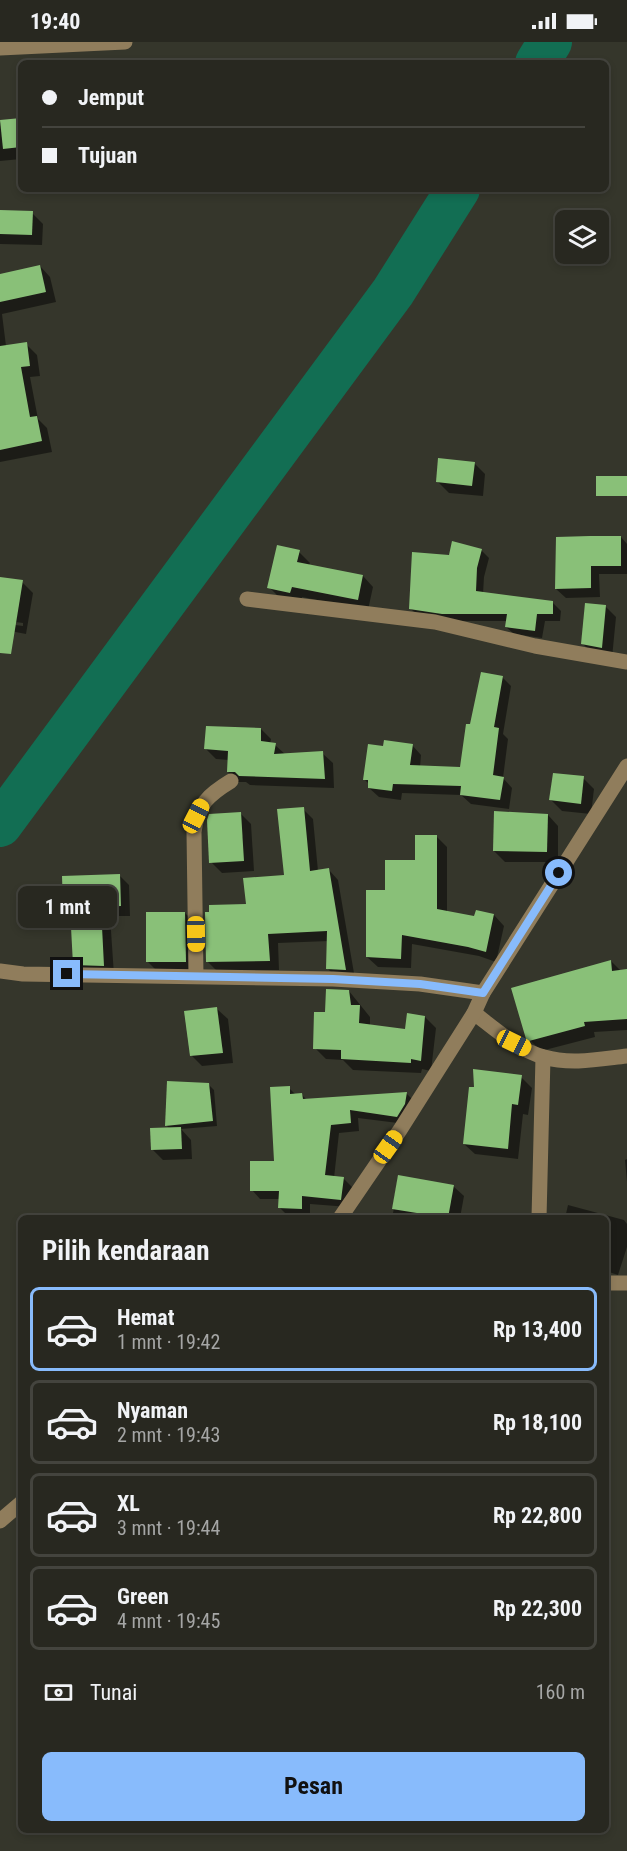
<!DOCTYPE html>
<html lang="id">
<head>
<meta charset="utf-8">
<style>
	:root { --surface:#282820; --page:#303029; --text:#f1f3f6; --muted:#a5a6a5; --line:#44443e; --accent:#88bbfc }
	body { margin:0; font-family:"Roboto Condensed",sans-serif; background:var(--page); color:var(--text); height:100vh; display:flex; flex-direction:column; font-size:22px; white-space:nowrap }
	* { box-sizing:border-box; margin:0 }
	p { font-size:20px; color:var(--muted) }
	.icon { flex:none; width:33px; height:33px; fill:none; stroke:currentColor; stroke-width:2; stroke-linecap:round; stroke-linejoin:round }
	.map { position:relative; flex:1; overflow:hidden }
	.panel { position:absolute; left:18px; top:1173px; width:591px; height:618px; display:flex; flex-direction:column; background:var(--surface); border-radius:9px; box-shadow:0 3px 9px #0003,0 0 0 2px var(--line) }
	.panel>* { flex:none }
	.top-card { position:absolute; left:18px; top:18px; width:591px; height:132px; border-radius:9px; box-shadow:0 3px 9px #0003,0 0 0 2px var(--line); display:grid; align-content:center; height:132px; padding:0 24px; background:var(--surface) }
	.fabs { position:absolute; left:555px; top:168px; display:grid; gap:12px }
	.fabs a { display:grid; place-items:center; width:54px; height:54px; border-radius:9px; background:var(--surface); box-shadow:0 3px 9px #0003,0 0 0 2px var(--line); font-size:30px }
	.end { position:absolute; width:27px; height:27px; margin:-14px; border:8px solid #88bbfc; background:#111; box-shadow:0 0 0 3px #111 }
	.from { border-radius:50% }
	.bubble { position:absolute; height:42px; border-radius:9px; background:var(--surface); box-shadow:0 3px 9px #0003,0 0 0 2px var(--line); font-size:20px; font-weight:700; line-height:42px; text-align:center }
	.car { position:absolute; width:18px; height:36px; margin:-18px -9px; border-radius:8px; box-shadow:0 0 4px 2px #0007; background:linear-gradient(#f5c518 24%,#345 0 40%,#f5c518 0 76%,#345 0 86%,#f5c518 0) }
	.top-card b { display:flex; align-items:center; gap:21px; height:57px; font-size:22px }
	.top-card b+b { border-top:2px solid var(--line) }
	.top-card i { width:15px; height:15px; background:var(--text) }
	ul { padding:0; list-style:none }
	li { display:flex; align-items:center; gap:18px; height:84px; margin:0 12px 9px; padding:0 12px; border:3px solid var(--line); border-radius:9px }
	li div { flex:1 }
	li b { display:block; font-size:22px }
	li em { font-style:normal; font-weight:700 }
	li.active { border-color:var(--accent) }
	li>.icon { width:54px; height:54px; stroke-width:1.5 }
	h2 { padding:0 24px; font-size:27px; line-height:72px }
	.pay { display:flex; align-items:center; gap:15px; height:66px; padding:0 24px; font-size:22px }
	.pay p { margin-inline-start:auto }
	.action { display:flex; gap:12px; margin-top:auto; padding:12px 24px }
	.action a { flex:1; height:69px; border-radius:9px; background:var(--accent); color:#111; font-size:24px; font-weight:700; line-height:69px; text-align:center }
	.status { display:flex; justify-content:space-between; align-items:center; height:42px; padding:0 30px; background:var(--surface); direction:ltr }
	.status svg { height:16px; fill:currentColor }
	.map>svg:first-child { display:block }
	.shadow { fill:#0007 }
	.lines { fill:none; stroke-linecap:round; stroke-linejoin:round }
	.river { stroke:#126e53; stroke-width:44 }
	.building { fill:#89c078 }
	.minor { stroke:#907d5c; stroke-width:15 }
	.route { stroke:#88bbfc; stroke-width:8 }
</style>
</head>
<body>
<div class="status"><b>19:40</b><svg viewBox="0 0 49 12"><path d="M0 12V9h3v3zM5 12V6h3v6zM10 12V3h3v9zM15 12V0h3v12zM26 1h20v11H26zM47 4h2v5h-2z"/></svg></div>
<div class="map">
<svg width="627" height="1809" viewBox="0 0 627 1809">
	<rect width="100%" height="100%" fill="#35362b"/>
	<g class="shadow">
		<polygon points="21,78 21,117 0,119 0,80"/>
		<polygon points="0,170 32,171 43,182 42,203 0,202"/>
		<polygon points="40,224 50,235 56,260 2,272 6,304 26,302 37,313 40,334 30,335 38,377 47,386 52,410 0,420 0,233"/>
		<polygon points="474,421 485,432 483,454 449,451 438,440"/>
		<polygon points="621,495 627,502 627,532 599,532 600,555 566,556 556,547"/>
		<polygon points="481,508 489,516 484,535 483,552 553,561 561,569 560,579 545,579 542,596 514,592 506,585 507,579 450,579 418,574 410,566 450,515"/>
		<polygon points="299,510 310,521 309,523 363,534 373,545 368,568 302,555 301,561 280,556 269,545"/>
		<polygon points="0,537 22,540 33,551 26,592 5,588 0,584 0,581 23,584 23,581 0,578"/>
		<polygon points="605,564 616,575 612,616 593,612 583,602"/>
		<polygon points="502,635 511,644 503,692 508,697 503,736 512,746 509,767 471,762 461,753 402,751 401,758 379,755 369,746 369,742 365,738 385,706 412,703 421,713 420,725 462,727 471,684"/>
		<polygon points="261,687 271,697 270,702 275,703 286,713 322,711 333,721 334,746 250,743 246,740 238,740 228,730 229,718 216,717 206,707"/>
		<polygon points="583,736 594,747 591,772 562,769 551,758"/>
		<polygon points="303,767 313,777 318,829 329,828 338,838 355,937 338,937 328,927 329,899 278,901 279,928 217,929 207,919 247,863 285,835"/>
		<polygon points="240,771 251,782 254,829 222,831 211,820"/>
		<polygon points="548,773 558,784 558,820 505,820 494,809"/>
		<polygon points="437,795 447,805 447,871 475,876 494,873 504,884 496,920 479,914 412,902 411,926 378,925 367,915 386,850 417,819"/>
		<polygon points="119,833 129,843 130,874 110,874 114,933 85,933 74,922 71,872 65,866"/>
		<polygon points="185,871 196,882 196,930 158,930 147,919"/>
		<polygon points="611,919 621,929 627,928 627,988 594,990 595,995 541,1009 528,996"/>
		<polygon points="349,949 370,975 370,984 406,988 425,975 436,986 431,1029 422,1027 421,1031 353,1028 343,1018 326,1017 315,1006 327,972"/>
		<polygon points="217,967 228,977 233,1021 202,1024 191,1013"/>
		<polygon points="521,1035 532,1046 528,1073 523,1072 518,1117 475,1112 464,1102"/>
		<polygon points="208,1042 214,1048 217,1084 181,1087 191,1098 192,1117 163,1118 152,1107 170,1087 166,1083"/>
		<polygon points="289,1046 296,1053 301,1052 307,1058 406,1051 414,1059 406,1082 358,1076 359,1089 339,1091 334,1136 344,1137 352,1145 349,1165 310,1162 310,1175 288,1174 280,1166 280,1157 260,1157 252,1148 276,1120"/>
		<polygon points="627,1117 627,1140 625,1118"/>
		<polygon points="400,1135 453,1144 464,1154 460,1176 392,1176"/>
		<polygon points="568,1163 624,1178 627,1182 627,1205 618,1233 606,1229 606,1176 565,1176"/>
	</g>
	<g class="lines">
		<g class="river">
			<polyline points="537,21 550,0"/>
			<polyline points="0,783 393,250 458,147"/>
		</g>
	</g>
	<g class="building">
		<polygon points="21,76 21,105 3,107 0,78"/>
		<polygon points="0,168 33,169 32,193 0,192"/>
		<polygon points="40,223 46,250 0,260 0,232"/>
		<polygon points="27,300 30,324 21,325 30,375 37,374 42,399 0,408 0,304"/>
		<polygon points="438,416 475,420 472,444 436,440"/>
		<rect x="596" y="434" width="31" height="20"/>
		<polygon points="590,494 621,494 621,524 591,524 591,546 555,547 556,495"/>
		<polygon points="452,499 482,507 477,526 476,549 553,559 553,572 537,572 535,589 505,585 507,572 442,572 409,567 412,510 449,513"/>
		<polygon points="277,503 300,508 297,520 363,533 358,558 292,545 290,551 267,546"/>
		<polygon points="0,535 23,538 11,612 0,611"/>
		<polygon points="585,561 606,563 602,606 581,602"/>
		<polygon points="481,630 503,634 494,685 499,686 493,733 504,735 500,758 460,753 461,744 393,742 392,749 368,746 368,738 363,738 368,702 383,704 384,698 413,702 410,723 460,725 466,682 470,682"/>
		<polygon points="206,684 261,686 261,699 276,701 274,712 323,709 325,737 239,734 235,730 227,730 228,709 204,707"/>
		<polygon points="553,731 584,734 581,762 549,758"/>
		<polygon points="304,765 310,829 329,826 346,928 326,927 327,889 268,892 270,919 206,920 205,870 209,870 209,863 246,862 243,836 284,833 277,767"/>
		<polygon points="494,769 548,772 547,810 493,809"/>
		<polygon points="241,770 244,819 209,821 207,778 209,772"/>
		<polygon points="415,793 437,793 437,867 474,874 476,868 494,872 486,910 468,905 402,893 401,917 366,915 366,848 385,848 385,818 415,818"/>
		<polygon points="120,832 121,864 101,865 104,924 73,923 70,866 63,866 62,834"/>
		<polygon points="146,870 185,870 186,920 146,920"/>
		<polygon points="611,918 612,929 627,927 627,977 584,980 585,984 529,999 526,997 511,946"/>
		<polygon points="326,947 349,948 351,963 360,963 359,981 405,987 407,971 425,974 421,1019 411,1017 411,1021 341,1017 341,1008 313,1007 314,970 325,970"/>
		<polygon points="217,965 223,1011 190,1014 184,969"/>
		<polygon points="473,1027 522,1033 518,1063 512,1062 508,1107 463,1102 469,1045 474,1045"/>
		<polygon points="167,1039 209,1041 213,1079 165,1084"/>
		<polygon points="290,1044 290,1052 302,1051 303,1057 407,1050 405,1062 397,1075 350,1068 351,1081 331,1083 325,1133 344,1135 341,1158 302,1154 302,1167 278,1166 279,1149 250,1149 250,1119 274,1119 270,1045"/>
		<polygon points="181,1085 182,1107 151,1108 150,1086"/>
		<polygon points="398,1133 454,1143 448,1176 392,1167"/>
	</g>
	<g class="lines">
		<g class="minor">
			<polyline points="0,6 125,0"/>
			<polyline points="247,557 435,580 535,604 627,620"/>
			<polyline points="0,929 23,932 333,937 420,942 483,951"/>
			<path d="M 196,934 L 194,790 C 198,762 208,753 231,739"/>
			<path d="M 474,971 C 495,987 518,1008 544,1015 C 571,1023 600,1017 627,1014"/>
			<polyline points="340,1176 400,1088 474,971 483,951 627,724"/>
			<polyline points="539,1176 543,1015"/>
			<polyline points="606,1241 627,1241"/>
			<polyline points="0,1479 21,1461"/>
		</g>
	</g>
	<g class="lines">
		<polyline class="route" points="67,932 333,937 420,942 483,951 559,831"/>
	</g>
</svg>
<div class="fabs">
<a><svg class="icon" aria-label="layers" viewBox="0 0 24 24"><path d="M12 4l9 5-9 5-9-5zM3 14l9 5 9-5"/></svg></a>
</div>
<i class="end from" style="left:559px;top:831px"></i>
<i class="end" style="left:67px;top:932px"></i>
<div class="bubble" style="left:18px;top:844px;width:99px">1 mnt</div>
<i class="car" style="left:196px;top:774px;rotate:27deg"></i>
<i class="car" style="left:196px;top:892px;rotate:179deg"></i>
<i class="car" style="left:514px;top:1001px;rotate:116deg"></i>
<i class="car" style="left:388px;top:1105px;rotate:35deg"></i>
<div class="top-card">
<b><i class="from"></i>Jemput</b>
<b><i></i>Tujuan</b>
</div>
<section class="panel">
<h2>Pilih kendaraan</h2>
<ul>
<li class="active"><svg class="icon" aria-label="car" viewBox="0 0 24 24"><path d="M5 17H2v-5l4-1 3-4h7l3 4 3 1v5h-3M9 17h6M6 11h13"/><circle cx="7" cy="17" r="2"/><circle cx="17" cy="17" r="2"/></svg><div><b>Hemat</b><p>1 mnt · 19:42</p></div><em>Rp 13,400</em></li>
<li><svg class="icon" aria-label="car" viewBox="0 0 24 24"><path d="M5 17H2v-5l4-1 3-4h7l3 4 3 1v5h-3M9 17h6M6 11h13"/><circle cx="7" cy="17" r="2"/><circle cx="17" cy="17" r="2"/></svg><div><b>Nyaman</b><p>2 mnt · 19:43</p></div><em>Rp 18,100</em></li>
<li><svg class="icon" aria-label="car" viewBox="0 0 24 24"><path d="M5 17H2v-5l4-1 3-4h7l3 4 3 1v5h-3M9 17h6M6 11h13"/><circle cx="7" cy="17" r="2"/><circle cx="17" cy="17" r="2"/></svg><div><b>XL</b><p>3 mnt · 19:44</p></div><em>Rp 22,800</em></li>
<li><svg class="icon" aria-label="car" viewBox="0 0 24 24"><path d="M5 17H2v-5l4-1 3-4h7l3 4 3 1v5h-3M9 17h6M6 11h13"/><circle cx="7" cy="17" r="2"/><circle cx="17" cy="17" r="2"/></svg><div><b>Green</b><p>4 mnt · 19:45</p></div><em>Rp 22,300</em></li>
</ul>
<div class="pay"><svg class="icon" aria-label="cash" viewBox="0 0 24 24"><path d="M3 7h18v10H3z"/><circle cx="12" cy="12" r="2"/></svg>Tunai<p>160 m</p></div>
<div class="action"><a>Pesan</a></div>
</section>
</div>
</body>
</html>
